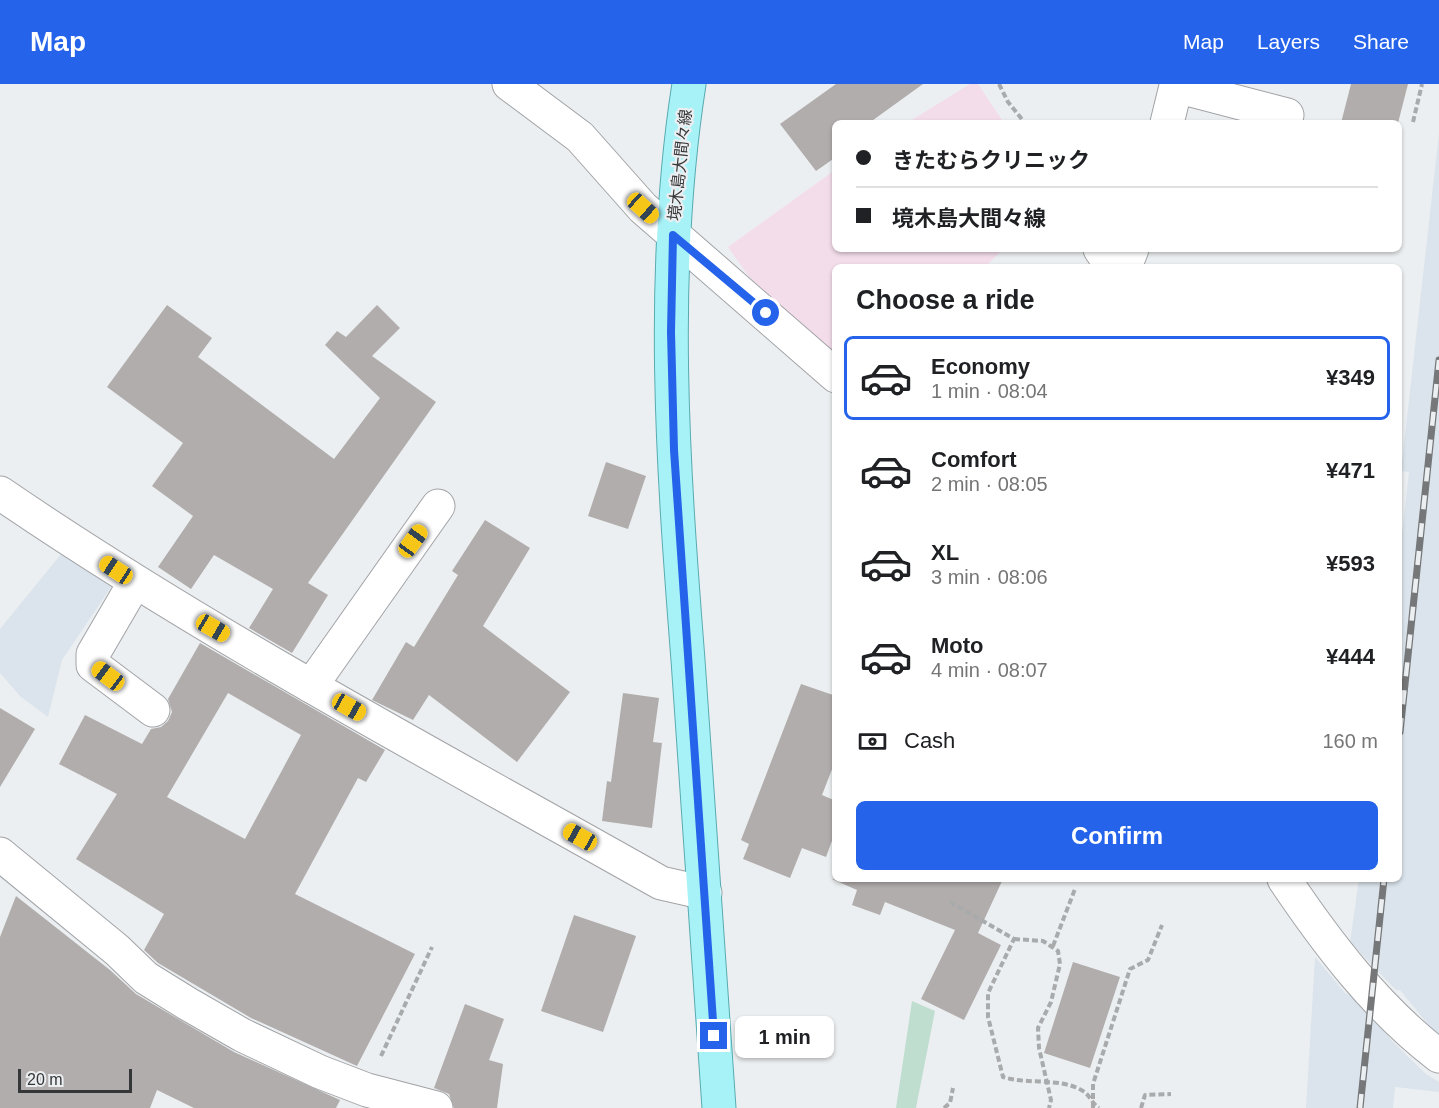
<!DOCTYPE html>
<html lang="en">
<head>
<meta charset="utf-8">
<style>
	:root { --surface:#fff; --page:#f6f6f6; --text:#202124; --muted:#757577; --line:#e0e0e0; --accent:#2563eb }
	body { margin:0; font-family:Arial,"Noto Sans JP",sans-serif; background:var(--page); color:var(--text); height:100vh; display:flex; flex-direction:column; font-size:22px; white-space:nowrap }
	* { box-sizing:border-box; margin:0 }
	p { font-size:20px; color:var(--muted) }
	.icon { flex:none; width:33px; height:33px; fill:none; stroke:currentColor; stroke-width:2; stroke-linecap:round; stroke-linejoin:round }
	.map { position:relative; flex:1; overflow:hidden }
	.sheet { position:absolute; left:832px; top:180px; width:570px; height:618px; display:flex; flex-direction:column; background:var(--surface); border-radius:9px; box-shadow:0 2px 4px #0004 }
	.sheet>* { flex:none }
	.banner { position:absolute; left:832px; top:36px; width:570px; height:132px; border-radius:9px; box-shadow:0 2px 4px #0004; display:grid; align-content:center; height:132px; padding:0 24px; background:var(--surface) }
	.scale { position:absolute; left:18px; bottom:15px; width:114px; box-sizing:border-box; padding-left:6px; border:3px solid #353637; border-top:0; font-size:16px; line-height:21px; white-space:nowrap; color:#353637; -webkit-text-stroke:4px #eceff1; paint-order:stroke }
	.end { position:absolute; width:27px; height:27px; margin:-14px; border:8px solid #2563eb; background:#fff; box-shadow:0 0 0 3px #fff }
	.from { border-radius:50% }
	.bubble { position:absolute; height:42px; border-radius:9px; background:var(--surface); box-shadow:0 2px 4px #0004; font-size:20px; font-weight:800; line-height:42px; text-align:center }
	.car { position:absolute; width:18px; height:36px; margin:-18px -9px; border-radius:8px; box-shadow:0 0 4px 2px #0007; background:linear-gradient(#f5c518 24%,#345 0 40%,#f5c518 0 76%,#345 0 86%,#f5c518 0) }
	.banner b { display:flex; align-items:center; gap:21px; height:57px; font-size:22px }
	.banner b+b { border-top:2px solid var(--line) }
	.banner i { width:15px; height:15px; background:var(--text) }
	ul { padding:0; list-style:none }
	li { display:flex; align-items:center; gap:18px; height:84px; margin:0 12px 9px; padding:0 12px; border:3px solid transparent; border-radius:9px }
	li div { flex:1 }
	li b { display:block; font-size:22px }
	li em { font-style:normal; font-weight:800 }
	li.selected { border-color:var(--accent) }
	li>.icon { width:54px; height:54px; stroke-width:1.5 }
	h2 { padding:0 24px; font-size:27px; line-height:72px }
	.pay { display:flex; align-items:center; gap:15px; height:66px; padding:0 24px; font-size:22px }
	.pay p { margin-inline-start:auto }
	.cta { display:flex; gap:12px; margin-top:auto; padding:12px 24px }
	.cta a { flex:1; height:69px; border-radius:9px; background:var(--accent); color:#fff; font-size:24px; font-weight:800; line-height:69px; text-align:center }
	header { display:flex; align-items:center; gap:36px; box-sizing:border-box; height:84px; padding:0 30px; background:var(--accent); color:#fff }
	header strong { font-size:28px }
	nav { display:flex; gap:33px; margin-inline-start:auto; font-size:21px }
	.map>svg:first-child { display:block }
	.built { fill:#dbe4ec }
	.medical { fill:#f4ddeb }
	.green { fill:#c0decf }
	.building { fill:#b1adac; fill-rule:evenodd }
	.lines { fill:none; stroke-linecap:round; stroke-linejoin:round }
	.minor-casing { stroke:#a1a3a6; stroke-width:35 }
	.major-casing { stroke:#58abb1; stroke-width:35 }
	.path { stroke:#a8aaac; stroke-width:4; stroke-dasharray:6 3; stroke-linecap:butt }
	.minor { stroke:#fff; stroke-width:33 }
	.major { stroke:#a6f2f7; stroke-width:33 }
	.rail-casing { stroke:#757778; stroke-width:7 }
	.rail { stroke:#eceff1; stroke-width:4.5; stroke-dasharray:14; stroke-linecap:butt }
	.route { stroke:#2563eb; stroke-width:8 }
	.labels { text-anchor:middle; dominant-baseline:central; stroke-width:4.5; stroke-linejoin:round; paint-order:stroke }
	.street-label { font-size:16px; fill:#353637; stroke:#eceff1 }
</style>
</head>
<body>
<header>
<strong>Map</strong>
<nav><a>Map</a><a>Layers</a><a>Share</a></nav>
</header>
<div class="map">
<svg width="1439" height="1024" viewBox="0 0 1439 1024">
	<rect width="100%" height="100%" fill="#eceff1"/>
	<g class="built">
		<polygon points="1439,49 1439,954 1400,906 1396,906 1350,858 1359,795 1400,795 1400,468 1409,388 1401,387"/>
		<polygon points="62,469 113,500 62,576 48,633 20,612 0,589 0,545"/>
		<polygon points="1315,873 1345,909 1354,913 1395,960 1426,990 1439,998 1439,1008 1395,1003 1393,1024 1306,1024"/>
	</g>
	<g class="medical">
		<polygon points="970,0 978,0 1004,39 907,39"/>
		<polygon points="835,86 836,165 1003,165 985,183 836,183 835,271 749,193 728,163"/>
	</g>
	<polygon class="green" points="912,917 935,927 916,1024 896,1024"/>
	<g class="building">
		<polygon points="836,0 923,0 869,39 836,39 836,73 816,87 780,40"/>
		<polygon points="1351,0 1408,0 1398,39 1341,39"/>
		<polygon points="167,221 212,254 198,273 334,375 380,314 325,261 337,247 346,253 377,221 400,244 372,272 436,318 308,499 328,511 292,569 249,544 273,505 214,471 191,505 158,483 193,432 152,402 183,359 107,303"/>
		<polygon points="606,378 646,392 628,445 588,432"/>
		<polygon points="485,436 530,464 483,542 570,608 517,678 429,611 413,636 372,616 406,558 414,563 458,491 452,487"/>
		<path d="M 200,559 L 385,666 L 366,698 L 358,694 L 295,810 L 415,870 L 357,982 L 251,934 L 158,879 L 144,866 L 164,830 L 76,775 L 117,710 L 59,680 L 85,631 L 142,660 L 151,645 L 161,643 L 168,637 L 172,628 L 168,615 ZM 228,609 L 301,651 L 245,755 L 167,713 Z"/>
		<polygon points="801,600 836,612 836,675 822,711 836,717 836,746 826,773 802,764 790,794 743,775 749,760 741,756"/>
		<polygon points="623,609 659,614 653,658 662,659 652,744 602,737 607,697 611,698"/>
		<polygon points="0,624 35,645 0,703"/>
		<polygon points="832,795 1003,795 978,849 1001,861 964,936 921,915 955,846 885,818 880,831 852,821 857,806"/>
		<polygon points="16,812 110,886 136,910 234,968 340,1016 336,1024 194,1024 157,1006 150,1024 0,1024 0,853"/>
		<polygon points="574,831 636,852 603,948 541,927"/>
		<polygon points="1073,878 1120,893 1090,984 1044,969"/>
		<polygon points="465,920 504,935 489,976 503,980 497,1024 454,1024 449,1010 434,1004"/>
	</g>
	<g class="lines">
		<g class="minor-casing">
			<g id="minor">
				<polyline points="509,0 580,53 643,124 836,292"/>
				<polyline points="1167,39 1176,2 1287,31"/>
				<polyline points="1100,165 1112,183"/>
				<polyline points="1125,183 1132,165"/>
				<path d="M 0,409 C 211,553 438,673 661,799 L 705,809"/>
				<polyline points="135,498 93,570 93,581 153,626"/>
				<polyline points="311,602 438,422"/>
				<polyline points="0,770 117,866 146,894 188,920 242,951 320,988 367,1006 436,1024"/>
				<path d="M 1284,795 C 1327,859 1377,925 1439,972"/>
			</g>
		</g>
		<g class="major-casing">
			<path id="major" d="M 689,0 C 659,191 673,385 688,576 C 699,726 710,875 719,1024"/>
		</g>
		<g class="path">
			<polyline points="999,0 1008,18 1025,39"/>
			<polyline points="1413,38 1422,0"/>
			<path d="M 950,818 L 1014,855 L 988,909 L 988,933 L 1003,993 C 1027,1001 1061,993 1083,1007 C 1090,1011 1092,1020 1099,1024"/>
			<polyline points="1014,855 1043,857 1058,867 1060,880 1051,918 1038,944 1039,964 1051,1016 1049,1024"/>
			<polyline points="1053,862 1075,805"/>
			<polyline points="381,972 432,863"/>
			<polyline points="944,1024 950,1019 953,1004"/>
			<polyline points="1093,1024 1093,1000 1130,885 1148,876 1162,841"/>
			<polyline points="1141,1024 1145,1011 1171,1010"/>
		</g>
		<use href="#minor" class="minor"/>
		<use href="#major" class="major"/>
		<g class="rail-casing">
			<g id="rail">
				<polyline points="1400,648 1439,276"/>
				<polyline points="1360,1024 1384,795"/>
			</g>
		</g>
		<use href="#rail" class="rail"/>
	</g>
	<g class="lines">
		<polyline class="route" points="714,952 674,366 671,248 673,151 766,229"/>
	</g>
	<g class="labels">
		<g class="street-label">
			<text transform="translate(680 81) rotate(-84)">境木島大間々線</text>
		</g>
	</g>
</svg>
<div class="scale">20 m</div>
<i class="end from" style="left:766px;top:229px"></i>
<i class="end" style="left:714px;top:952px"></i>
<div class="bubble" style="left:735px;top:932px;width:99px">1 min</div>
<i class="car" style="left:643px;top:124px;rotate:132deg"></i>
<i class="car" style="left:413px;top:457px;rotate:36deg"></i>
<i class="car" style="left:116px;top:486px;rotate:303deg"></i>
<i class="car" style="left:213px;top:544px;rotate:120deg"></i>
<i class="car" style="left:108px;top:592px;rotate:307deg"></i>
<i class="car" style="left:349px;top:623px;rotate:119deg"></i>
<i class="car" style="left:580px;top:753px;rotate:299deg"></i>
<div class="banner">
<b><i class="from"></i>きたむらクリニック</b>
<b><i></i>境木島大間々線</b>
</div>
<section class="sheet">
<h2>Choose a ride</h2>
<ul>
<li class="selected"><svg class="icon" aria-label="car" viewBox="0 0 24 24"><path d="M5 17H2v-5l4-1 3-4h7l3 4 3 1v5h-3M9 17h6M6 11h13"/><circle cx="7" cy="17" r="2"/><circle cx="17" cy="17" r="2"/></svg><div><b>Economy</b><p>1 min · 08:04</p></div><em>¥349</em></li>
<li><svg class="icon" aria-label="car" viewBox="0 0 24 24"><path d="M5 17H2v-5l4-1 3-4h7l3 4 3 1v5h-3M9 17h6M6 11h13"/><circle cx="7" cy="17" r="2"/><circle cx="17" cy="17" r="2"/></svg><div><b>Comfort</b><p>2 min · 08:05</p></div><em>¥471</em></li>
<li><svg class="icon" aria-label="car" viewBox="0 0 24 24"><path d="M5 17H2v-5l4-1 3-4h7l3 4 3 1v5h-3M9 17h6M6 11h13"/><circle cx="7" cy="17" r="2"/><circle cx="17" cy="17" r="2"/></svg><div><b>XL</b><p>3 min · 08:06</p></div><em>¥593</em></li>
<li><svg class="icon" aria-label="car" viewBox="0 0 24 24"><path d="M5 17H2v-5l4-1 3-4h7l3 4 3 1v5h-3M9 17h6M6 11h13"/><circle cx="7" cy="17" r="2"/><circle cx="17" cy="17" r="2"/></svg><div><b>Moto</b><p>4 min · 08:07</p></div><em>¥444</em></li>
</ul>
<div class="pay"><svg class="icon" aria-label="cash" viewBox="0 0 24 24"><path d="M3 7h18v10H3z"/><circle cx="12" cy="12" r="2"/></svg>Cash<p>160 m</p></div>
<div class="cta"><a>Confirm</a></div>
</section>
</div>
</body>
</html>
